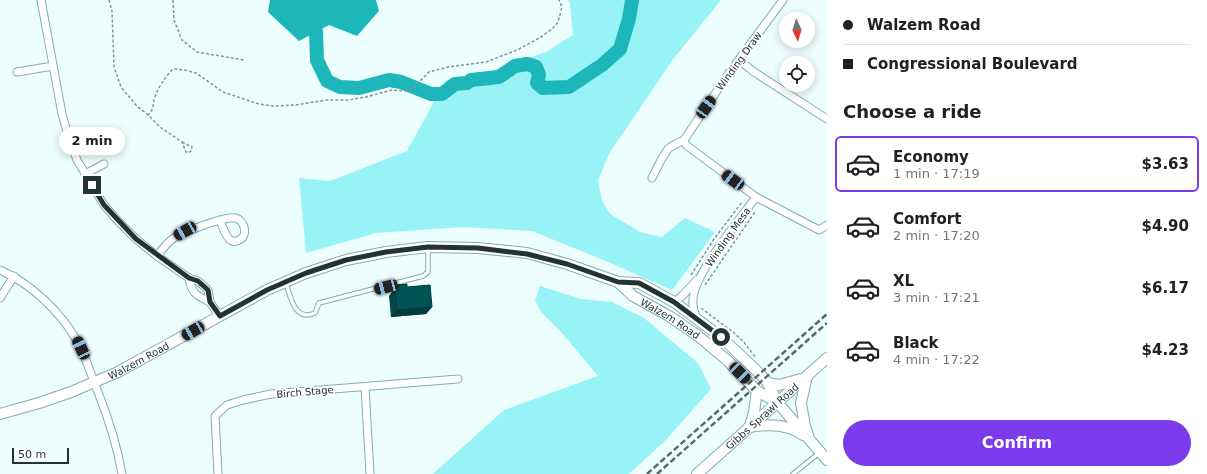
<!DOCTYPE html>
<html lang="en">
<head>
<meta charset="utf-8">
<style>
	:root { --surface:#fff; --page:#f6f6f6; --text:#202124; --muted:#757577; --line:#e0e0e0; --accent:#7c3aed }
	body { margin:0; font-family:"DejaVu Sans",sans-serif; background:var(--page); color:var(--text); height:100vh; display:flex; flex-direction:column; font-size:15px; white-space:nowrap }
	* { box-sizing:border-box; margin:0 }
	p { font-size:13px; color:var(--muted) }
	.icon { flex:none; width:22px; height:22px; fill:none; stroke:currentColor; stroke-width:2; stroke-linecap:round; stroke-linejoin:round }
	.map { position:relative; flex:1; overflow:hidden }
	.details { display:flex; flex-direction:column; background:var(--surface); width:380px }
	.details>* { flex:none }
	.top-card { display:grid; align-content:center; height:88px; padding:0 16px; background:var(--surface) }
	.needle { width:26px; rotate:176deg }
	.controls { position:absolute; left:779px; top:12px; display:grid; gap:8px }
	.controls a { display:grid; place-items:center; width:36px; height:36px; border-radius:50%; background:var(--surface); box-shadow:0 2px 10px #0003; font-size:20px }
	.scale { position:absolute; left:12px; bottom:10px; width:57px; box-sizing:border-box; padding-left:4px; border:2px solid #223334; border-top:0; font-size:11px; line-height:14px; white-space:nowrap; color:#223334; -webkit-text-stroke:3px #fff; paint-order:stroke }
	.end { position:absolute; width:18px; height:18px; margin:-9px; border:5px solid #223334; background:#fff; box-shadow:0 0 0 2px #fff }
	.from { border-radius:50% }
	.bubble { position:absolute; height:28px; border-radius:14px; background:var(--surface); box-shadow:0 2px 10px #0003; font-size:13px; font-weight:800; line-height:28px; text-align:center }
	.car { position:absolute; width:12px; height:24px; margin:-12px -6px; border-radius:5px; box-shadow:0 0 3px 1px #0007; background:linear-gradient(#222 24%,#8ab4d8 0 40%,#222 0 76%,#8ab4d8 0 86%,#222 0) }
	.top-card b { display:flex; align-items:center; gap:14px; height:38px; font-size:15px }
	.top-card b+b { border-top:1px solid var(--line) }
	.top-card i { width:10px; height:10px; background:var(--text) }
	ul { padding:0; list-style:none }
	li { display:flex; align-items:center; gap:12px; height:56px; margin:0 8px 6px; padding:0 8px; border:2px solid transparent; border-radius:6px }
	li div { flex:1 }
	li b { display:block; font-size:15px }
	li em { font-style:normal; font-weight:800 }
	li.current { border-color:var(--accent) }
	li>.icon { width:36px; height:36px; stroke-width:1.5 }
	h2 { padding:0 16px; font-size:18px; line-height:48px }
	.primary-button { display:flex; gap:8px; margin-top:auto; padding:8px 16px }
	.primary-button a { flex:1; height:46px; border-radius:24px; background:var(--accent); color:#fff; font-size:16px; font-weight:800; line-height:46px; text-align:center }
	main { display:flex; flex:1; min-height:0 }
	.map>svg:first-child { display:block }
	.green { fill:#97f3f6 }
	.water { fill:#1db6ba }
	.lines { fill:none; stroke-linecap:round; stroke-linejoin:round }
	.river { stroke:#1db6ba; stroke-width:14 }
	.service-casing { stroke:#83adae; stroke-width:5.5 }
	.minor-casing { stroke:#83adae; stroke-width:9 }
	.secondary-casing { stroke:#83adae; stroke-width:12 }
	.path { stroke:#849596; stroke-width:1.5; stroke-dasharray:3 2; stroke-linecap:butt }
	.service { stroke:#fff; stroke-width:3.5 }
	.minor { stroke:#fff; stroke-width:7 }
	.secondary { stroke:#fff; stroke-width:10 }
	.rail { stroke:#596a6b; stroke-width:2.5; stroke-dasharray:6 3; stroke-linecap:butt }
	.wall { fill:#004749 }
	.shaded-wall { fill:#003a3c }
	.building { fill:#005355; stroke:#003a3c }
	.route { stroke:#223334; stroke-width:5 }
	.labels { text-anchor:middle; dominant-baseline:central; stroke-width:4; stroke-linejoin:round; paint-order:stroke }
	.street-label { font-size:10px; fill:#223334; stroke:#fff }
</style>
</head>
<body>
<main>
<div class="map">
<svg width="827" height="474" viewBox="0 0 827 474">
	<rect width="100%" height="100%" fill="#edfeff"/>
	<g class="green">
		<polygon points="568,0 721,0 674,58 610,152 598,180 602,201 610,214 640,232 662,237 685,218 715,232 672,290 601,259 532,231 463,227 376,233 306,253 299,178 330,181 407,151 446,80 480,75 546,52 573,35 570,3"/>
		<polygon points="540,286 581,299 612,302 644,318 698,363 711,389 666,440 629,474 433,474 504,410 598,376 562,333 541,312 535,300"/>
	</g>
	<polygon class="water" points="270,0 376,0 379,11 357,36 329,25 299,41 268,12"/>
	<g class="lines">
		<polyline class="river" points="304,0 316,32 317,60 327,81 340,87 359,88 389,80 401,82 431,94 442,94 455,84 467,83 471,80 499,77 515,66 527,64 536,67 539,75 537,83 543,88 569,87 602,65 620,49 629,19 632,0"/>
		<g class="service-casing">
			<g id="service">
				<path d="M 286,284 C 291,298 295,322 315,313 L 319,303 L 423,276 L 428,272 L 428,248"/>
				<polyline points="793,474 819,453"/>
			</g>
		</g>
		<g class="minor-casing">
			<g id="minor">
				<polyline points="41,0 62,114 69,138 77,160 104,205 118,221 136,239 157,256 189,278 198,281 208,290 210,302 219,316"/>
				<polyline points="739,60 754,72 827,119"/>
				<polyline points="17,72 53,66"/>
				<polyline points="684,140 686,145 756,197 819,230 827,225"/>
				<polyline points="85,174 104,164"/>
				<polyline points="652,178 661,160 668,149 672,146 684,140 729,73 783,0"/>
				<path d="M 157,256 C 162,250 167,242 174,238 C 182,232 226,216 235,218 C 244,219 248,234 241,239 C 228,248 224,229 220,221"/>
				<path d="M 0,270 C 30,283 61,312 77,341 C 86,357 91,375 98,392 C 109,420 117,445 122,474"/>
				<path d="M 189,278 C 191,293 197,296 210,302"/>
				<polyline points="0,298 14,276"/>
				<polyline points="674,302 681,297 697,280"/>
				<path d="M 696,317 C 694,311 692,305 693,299 C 694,274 740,219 756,197"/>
				<polyline points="365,387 370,474"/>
				<polyline points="218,474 215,416 227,405 243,400 271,394 458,379"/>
			</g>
		</g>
		<g class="secondary-casing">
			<g id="secondary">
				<path id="s1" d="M 618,282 L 633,296 L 669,316 L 697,335 L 728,361 L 757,391 L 777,402"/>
				<polyline points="807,376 801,403 805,426 808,435"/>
				<polyline points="768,383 779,385 801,379"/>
				<path id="s2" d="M 0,414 L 39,403 L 71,392 L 118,372 L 267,290 L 306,273 L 346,260 L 386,252 L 428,247 L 478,248 L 527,253 L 567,264 L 618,282 L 639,283 L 674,302 L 721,337 L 760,374 L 768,383 L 777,402 L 827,460"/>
				<polyline points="750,426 754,412 757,391"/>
				<path d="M 749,427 C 767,424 789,424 803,435"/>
				<path id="s3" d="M 697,474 L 827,358"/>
			</g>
		</g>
		<g class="path">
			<polyline points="109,0 112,11 114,67 121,87 136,105 148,115"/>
			<polyline points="173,0 174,20 182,40 197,52 244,60"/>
			<path d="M 182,142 L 192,147 L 191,151 L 188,153 L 186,152 L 182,142 L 160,127 L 148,115 C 155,108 152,105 155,97 C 159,86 165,77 173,69 L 185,70 L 196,73 L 223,92 L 259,104 L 273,106 L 295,105 L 327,100 L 348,100 L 366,97 L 392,90 L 404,91 L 412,89 L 429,72 L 448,67 L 486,62 L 517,50 L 541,37 L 553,28 L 558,22 L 562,7 L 559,0"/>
			<polyline points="691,275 714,239 742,202"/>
			<polyline points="705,285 755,212"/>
			<polyline points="701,308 734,333 743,341 756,358"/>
		</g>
		<use href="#service" class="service"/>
		<use href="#minor" class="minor"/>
		<use href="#secondary" class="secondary"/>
		<g class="rail">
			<polyline points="647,474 827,314"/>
			<polyline points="657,474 827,323"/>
		</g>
	</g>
	<polygon class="wall" points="397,285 432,307 426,314 391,317 389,296"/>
	<polygon class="shaded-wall" points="432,307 426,314 391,317 397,310"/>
	<polygon class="building" points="407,284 407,287 430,285 432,307 397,310 395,288 397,288 397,285"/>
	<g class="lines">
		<polyline class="route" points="92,185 104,205 136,239 189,278 198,281 208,290 210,302 220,316 267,290 306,273 346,260 386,252 428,247 478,248 527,254 567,264 618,282 639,283 674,302 721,337"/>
	</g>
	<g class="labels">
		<g class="street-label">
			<text transform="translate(739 61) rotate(-54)">Winding Draw</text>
			<text transform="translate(728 237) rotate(-55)">Winding Mesa</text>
			<text stroke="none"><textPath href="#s1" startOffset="64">Walzem Road</textPath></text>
			<text stroke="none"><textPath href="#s2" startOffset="149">Walzem Road</textPath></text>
			<text transform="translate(305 392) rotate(-5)">Birch Stage</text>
			<text stroke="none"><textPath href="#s3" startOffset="87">Gibbs Sprawl Road</textPath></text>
		</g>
	</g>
</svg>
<div class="controls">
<a><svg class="needle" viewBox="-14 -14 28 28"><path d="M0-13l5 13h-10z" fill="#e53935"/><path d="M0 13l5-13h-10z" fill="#757577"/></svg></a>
<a><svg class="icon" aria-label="locate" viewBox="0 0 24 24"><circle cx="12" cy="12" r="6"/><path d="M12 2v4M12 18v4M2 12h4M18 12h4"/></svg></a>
</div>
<div class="scale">50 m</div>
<i class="end from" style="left:721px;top:337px"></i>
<i class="end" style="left:92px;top:185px"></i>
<div class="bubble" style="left:59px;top:127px;width:66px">2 min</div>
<i class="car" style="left:706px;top:107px;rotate:35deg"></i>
<i class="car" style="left:733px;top:180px;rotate:306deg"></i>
<i class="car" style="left:185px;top:231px;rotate:240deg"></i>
<i class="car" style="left:386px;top:287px;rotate:256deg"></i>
<i class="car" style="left:193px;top:331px;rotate:240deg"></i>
<i class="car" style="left:81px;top:348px;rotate:335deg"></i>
<i class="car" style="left:740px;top:373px;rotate:136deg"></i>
</div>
<section class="details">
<div class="top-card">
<b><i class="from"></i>Walzem Road</b>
<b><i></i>Congressional Boulevard</b>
</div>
<h2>Choose a ride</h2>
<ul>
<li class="current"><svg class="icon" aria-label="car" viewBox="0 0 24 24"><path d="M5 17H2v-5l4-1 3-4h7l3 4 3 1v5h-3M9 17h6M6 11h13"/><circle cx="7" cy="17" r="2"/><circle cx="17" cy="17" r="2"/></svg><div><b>Economy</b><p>1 min · 17:19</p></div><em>$3.63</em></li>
<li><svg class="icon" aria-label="car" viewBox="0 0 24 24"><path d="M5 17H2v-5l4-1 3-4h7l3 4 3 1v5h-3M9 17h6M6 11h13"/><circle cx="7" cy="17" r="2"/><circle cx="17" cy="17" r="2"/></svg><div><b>Comfort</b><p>2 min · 17:20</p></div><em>$4.90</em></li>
<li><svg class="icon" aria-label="car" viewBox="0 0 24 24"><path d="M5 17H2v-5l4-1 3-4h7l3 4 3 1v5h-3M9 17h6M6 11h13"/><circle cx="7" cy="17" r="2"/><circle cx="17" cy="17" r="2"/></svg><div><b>XL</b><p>3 min · 17:21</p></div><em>$6.17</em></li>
<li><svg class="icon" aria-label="car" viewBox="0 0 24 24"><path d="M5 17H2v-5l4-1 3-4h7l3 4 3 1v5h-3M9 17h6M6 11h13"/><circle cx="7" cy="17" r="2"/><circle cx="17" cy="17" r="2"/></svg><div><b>Black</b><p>4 min · 17:22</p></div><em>$4.23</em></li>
</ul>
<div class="primary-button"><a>Confirm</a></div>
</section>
</main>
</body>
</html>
